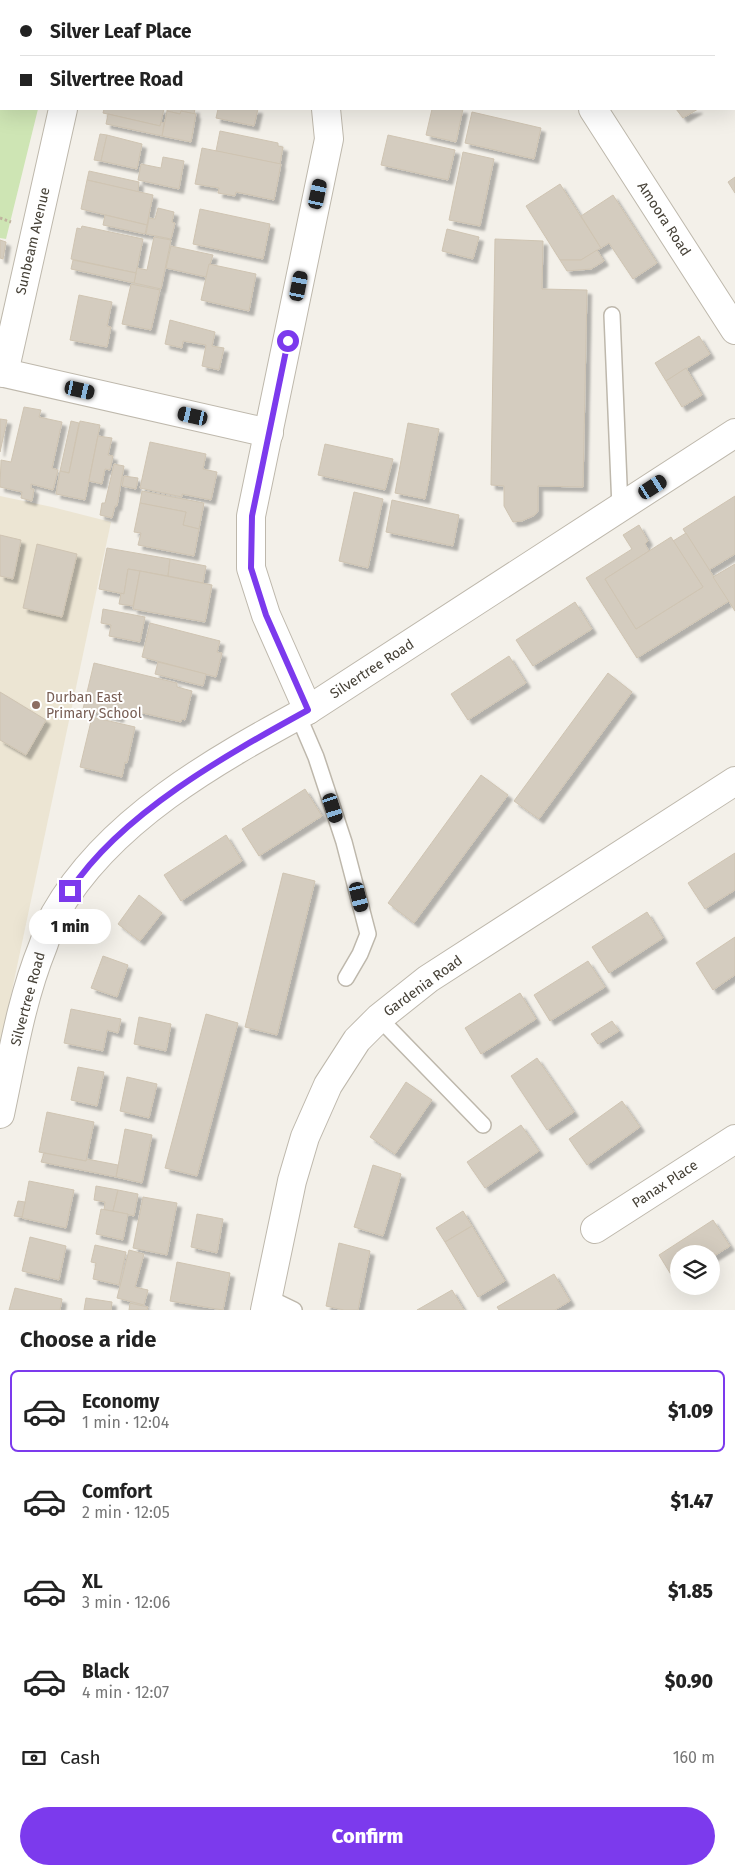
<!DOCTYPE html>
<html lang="en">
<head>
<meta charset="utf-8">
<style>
	:root { --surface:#fff; --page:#f2f2f2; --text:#222; --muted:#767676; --line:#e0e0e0; --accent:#7c3aed }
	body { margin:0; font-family:"Fira Sans",sans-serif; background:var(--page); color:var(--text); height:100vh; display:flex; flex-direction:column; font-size:19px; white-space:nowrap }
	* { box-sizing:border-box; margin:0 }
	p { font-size:16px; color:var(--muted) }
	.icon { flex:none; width:28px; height:28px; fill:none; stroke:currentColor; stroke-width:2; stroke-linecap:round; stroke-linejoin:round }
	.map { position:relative; height:1310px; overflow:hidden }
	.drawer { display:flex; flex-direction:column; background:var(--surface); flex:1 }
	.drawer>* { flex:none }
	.banner { position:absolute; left:0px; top:0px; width:735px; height:110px; box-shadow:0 5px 20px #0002; display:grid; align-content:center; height:110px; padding:0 20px; background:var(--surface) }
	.tools { position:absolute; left:670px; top:1245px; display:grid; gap:10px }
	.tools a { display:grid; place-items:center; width:50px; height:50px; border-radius:50%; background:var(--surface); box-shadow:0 5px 20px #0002; font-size:25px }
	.end { position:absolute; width:22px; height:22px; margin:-11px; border:6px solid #7c3aed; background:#fff; box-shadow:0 0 0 2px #fff }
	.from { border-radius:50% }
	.bubble { position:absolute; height:35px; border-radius:18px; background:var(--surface); box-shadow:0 5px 20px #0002; font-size:16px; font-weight:800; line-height:35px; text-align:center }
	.car { position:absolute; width:15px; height:30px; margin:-15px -8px; border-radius:6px; box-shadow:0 0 4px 1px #0007; background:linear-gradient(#222 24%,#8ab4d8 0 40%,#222 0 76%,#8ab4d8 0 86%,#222 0) }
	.banner b { display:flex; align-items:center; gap:18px; height:48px; font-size:19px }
	.banner b+b { border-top:1px solid var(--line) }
	.banner i { width:12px; height:12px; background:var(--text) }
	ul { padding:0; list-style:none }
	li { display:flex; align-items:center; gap:15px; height:82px; margin:0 10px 8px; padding:0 10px; border:2px solid transparent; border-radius:8px }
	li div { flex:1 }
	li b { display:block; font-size:19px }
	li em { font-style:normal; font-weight:800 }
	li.active { border-color:var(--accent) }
	li>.icon { width:45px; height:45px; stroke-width:1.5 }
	h2 { padding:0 20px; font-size:22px; line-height:60px }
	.pay { display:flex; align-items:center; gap:12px; height:55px; padding:0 20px; font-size:19px }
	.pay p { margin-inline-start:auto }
	.primary-button { display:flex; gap:10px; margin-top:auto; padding:10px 20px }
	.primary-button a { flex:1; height:58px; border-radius:30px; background:var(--accent); color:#fff; font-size:20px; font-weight:800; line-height:58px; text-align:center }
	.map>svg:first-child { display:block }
	.education { fill:#ece5d3 }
	.green { fill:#cee5b4 }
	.building { fill:#d4ccbf; stroke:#cfc4b2; filter:url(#shadow) }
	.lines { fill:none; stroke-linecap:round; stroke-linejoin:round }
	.lane-casing { stroke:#beb8ac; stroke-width:18 }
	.street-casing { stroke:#beb8ac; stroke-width:30 }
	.path { stroke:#bfb49e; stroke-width:3; stroke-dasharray:2.5 2.5; stroke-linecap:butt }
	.lane { stroke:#fff; stroke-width:15 }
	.street { stroke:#fff; stroke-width:28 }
	.route { stroke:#7c3aed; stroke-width:6 }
	.education-dot { fill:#8d6e63; stroke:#fff; stroke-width:2 }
	.labels { text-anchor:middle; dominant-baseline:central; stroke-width:4; stroke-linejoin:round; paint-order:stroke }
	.street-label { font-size:14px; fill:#464137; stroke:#fff }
	.education-label { font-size:14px; fill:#785e54; stroke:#fff; text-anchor:start }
</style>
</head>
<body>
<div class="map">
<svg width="735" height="1310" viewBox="0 0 735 1310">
	<defs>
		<filter id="shadow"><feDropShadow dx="4.5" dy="4.5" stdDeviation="1" flood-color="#0004"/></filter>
	</defs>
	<rect width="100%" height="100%" fill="#f3f0e9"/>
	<polygon class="education" points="0,496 52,507 111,522 0,1047"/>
	<polygon class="green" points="0,0 64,0 1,1 1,109 38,109 6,239 0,238"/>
	<g class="building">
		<polygon points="127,0 193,0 127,1"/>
		<polygon points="234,0 274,0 275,1 233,1"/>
		<polygon points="306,0 361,0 359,1"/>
		<polygon points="734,21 735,21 735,47 734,46"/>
		<polygon points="735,47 735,81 734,79"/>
		<polygon points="104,109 164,109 160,126 103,113"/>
		<polygon points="167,109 195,109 194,114 181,111 180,114 167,111"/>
		<polygon points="218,109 258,109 254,126 216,118"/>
		<polygon points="432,109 463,109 456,142 426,135"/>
		<polygon points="676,109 698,109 683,118"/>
		<polygon points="167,111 180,114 181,111 196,114 191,142 162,136"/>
		<polygon points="472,112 541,128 534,159 465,143"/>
		<polygon points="108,114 160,126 161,122 164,123 162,136 106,124"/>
		<polygon points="220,131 278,143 278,146 283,147 280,164 216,151"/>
		<polygon points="100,134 107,135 101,161 94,160"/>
		<polygon points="107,135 142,144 137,169 101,161"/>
		<polygon points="388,135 455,150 448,180 381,165"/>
		<polygon points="202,148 281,164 274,200 236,192 235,196 218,193 219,188 195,184"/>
		<polygon points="463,152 494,159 480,226 449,220"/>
		<polygon points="163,157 184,161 179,189 138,180 141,164 161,168"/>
		<polygon points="89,171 139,182 138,192 87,180"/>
		<polygon points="735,177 735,193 728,182"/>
		<polygon points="87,180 153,195 147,225 81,209"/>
		<polygon points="560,184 601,248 581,260 560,260 526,206"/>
		<polygon points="613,195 657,263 633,279 609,243 601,248 581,216"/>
		<polygon points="158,208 174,212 172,222 175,223 171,239 146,234 149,218 155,219"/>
		<polygon points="200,209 270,224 263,259 193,244"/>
		<polygon points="105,215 147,225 145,234 103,225"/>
		<polygon points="82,226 143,239 136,273 71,259 77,228 81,229"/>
		<polygon points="447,229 479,237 473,259 442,251"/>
		<polygon points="154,237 171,240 161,289 134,283 137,268 147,270"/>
		<polygon points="495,239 543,241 542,289 587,290 583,487 538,486 538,511 535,515 522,521 513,522 504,506 504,486 491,485"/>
		<polygon points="0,240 6,242 3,259 0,258"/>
		<polygon points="171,246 213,255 206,277 166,268"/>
		<polygon points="597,250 604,261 591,269 567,271 560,260 581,260"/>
		<polygon points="73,260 136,273 134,283 71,269"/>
		<polygon points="209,264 256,274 249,311 201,300"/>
		<polygon points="131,284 160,290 151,330 122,324"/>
		<polygon points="79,295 112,302 107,326 111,327 107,347 70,340"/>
		<polygon points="170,320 215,332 212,346 224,348 219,370 202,366 206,345 183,341 182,348 165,344"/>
		<polygon points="699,336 710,354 666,381 655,363"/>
		<polygon points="686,368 702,395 682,407 666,381"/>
		<polygon points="24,407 41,410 39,417 62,422 52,468 58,470 53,490 31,484 31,489 34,489 32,501 21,498 22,492 0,487 1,460 11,462"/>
		<polygon points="0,419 7,420 0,452"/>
		<polygon points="71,421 79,423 69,473 60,471"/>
		<polygon points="80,421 100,425 85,500 56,494 60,471 69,473"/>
		<polygon points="408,423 439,429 425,499 395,493"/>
		<polygon points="98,436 112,438 108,455 113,456 110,470 105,469 102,484 89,481"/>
		<polygon points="150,442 206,454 203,469 217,472 211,500 182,494 182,497 140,488"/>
		<polygon points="325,444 393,459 385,490 318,475"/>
		<polygon points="114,464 124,466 117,506 115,506 112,518 100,515 102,503 105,503"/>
		<polygon points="124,476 138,478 136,489 122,486"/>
		<polygon points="142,491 204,503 199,529 183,525 186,512 140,503"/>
		<polygon points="354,492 383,499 368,568 339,561"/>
		<polygon points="735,496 735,554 709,570 683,529"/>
		<polygon points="392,500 459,515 453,546 386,532"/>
		<polygon points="140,503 186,512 183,525 199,529 194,556 138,545 141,533 134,532"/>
		<polygon points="639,525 648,541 645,544 649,551 605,579 636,629 703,587 673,541 686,533 729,601 637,658 586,578 632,549 623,535"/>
		<polygon points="0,535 21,540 13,579 0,576"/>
		<polygon points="671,537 703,587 636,629 605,579"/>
		<polygon points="37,544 77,554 62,617 23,608"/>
		<polygon points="107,548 170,559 168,576 128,569 124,594 99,589"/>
		<polygon points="170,559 206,566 203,583 168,576"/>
		<polygon points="735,564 735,611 713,577"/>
		<polygon points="128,569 140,571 133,606 119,604 121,593 124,594"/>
		<polygon points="140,571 212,585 205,622 133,609"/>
		<polygon points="575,602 592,629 533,666 516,640"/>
		<polygon points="103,609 145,617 140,642 109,636 111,625 101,623"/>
		<polygon points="150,623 220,641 217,652 222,653 216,677 142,657"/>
		<polygon points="509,656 526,683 468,720 451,694"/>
		<polygon points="158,662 206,674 203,686 155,674"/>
		<polygon points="94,663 177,683 177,687 192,691 185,720 182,719 181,722 121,708 119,718 83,709"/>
		<polygon points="608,673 632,692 539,819 514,801"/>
		<polygon points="0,692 46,720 26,755 0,740"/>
		<polygon points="92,717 135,727 127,763 125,762 122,777 80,767"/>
		<polygon points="481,775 508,795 414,923 388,903"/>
		<polygon points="305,789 322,816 259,856 242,829"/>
		<polygon points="226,835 242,861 181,901 164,875"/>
		<polygon points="735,853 735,890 705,909 688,883"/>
		<polygon points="283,873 315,881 277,1035 245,1027"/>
		<polygon points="139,895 162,913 140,941 118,924"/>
		<polygon points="647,912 663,938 609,973 592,947"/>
		<polygon points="735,937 735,975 713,990 696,963"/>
		<polygon points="103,956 128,965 117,997 91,988"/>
		<polygon points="588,961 605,987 550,1021 534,995"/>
		<polygon points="520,993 536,1019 481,1054 465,1028"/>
		<polygon points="71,1009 121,1019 118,1033 107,1030 103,1051 64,1043"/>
		<polygon points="206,1014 238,1023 197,1176 165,1168"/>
		<polygon points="139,1017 171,1024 166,1051 134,1044"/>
		<polygon points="612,1021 619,1031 598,1044 591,1034"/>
		<polygon points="537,1058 574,1112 547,1130 511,1076"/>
		<polygon points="78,1067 104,1072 97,1106 71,1100"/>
		<polygon points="127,1077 157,1084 149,1118 120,1111"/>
		<polygon points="406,1082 432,1100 395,1154 370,1137"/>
		<polygon points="622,1101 640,1127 587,1165 569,1139"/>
		<polygon points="47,1112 94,1122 86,1161 39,1152"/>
		<polygon points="521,1125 539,1151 485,1188 467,1162"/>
		<polygon points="125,1129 152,1135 142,1183 116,1177"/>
		<polygon points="44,1153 86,1161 87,1159 118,1165 116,1177 41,1162"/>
		<polygon points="373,1165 401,1174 383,1236 354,1227"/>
		<polygon points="29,1181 74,1190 66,1228 22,1218"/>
		<polygon points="96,1186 118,1190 113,1211 104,1210 105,1202 94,1200"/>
		<polygon points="118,1190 138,1194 134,1216 113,1211"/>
		<polygon points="143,1197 177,1203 167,1255 133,1248"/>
		<polygon points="18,1201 25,1202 22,1217 14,1216"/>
		<polygon points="101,1209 128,1214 123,1240 96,1234"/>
		<polygon points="463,1211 472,1226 445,1242 436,1228"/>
		<polygon points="197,1214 223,1219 217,1253 191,1247"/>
		<polygon points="713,1220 730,1246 711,1258 711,1254 679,1254 679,1278 675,1281 659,1255"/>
		<polygon points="472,1226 505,1281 478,1297 445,1242"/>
		<polygon points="30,1237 66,1246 59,1280 22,1271"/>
		<polygon points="339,1243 370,1251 358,1310 344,1310 326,1306"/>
		<polygon points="95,1245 126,1252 119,1285 93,1279 96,1263 91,1262"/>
		<polygon points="129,1250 144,1254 135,1287 148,1290 144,1305 117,1298"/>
		<polygon points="177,1262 230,1273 223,1310 170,1301"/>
		<polygon points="554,1274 570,1301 555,1310 499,1310 497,1307"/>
		<polygon points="15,1288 62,1299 60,1310 9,1310"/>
		<polygon points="452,1290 464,1310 417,1310"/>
		<polygon points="86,1298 112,1302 111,1310 84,1310"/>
		<polygon points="130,1303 148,1307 147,1310 129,1310"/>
	</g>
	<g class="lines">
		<g class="lane-casing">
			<g id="lane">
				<polyline points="612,315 620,508"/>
				<polyline points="298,715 316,757 344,842 368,934 360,954 346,978"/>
				<polyline points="379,1018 483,1125"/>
				<polyline points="267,1297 294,1310"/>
			</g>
		</g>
		<g class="street-casing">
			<g id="street">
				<polyline points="523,0 524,1"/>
				<polyline points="87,1 87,0"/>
				<polyline points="593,109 735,330"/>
				<polyline points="0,372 269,433"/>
				<polyline points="4,373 63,109"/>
				<polyline points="308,710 266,615 251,568 251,516 329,139 326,109"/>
				<path d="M 0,1114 C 12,1058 21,1000 43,946 C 47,935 50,924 55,914 C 108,820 216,760 308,710 L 735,433"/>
				<polyline points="595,1229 735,1139"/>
				<polyline points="265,1310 292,1181 305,1137 328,1085 357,1040 379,1018 428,979 735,781"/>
			</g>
		</g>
		<polyline class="path" points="0,218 11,222"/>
		<use href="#lane" class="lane"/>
		<use href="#street" class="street"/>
	</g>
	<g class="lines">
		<path class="route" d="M 70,891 C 121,813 228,754 308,710 L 266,615 L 251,568 L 252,516 L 288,341"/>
	</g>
	<circle class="education-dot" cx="36" cy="705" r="5"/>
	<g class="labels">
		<g class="street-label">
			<text transform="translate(664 219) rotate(57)">Amoora Road</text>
			<text transform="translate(33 241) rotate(-77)">Sunbeam Avenue</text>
			<text transform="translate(372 669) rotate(-33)">Silvertree Road</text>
			<text transform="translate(423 986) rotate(-36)">Gardenia Road</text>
			<text transform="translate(28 999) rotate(-75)">Silvertree Road</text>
			<text transform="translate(665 1184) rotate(-33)">Panax Place</text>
		</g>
		<g class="education-label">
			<text x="46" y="697">Durban East<tspan x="46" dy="16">Primary School</tspan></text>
		</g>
	</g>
</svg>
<div class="tools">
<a><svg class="icon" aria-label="layers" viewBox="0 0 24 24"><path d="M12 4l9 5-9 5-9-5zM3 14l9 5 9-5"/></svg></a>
</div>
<i class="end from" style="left:288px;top:341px"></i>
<i class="end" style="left:70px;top:891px"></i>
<div class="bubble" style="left:29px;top:909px;width:82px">1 min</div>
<i class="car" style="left:318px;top:194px;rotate:12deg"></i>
<i class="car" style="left:299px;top:286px;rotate:11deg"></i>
<i class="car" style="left:80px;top:390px;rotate:103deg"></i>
<i class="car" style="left:193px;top:416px;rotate:283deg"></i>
<i class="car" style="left:653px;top:487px;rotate:57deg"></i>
<i class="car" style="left:333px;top:808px;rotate:162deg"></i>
<i class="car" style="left:359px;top:897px;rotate:166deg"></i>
<div class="banner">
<b><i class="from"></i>Silver Leaf Place</b>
<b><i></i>Silvertree Road</b>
</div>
</div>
<section class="drawer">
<h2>Choose a ride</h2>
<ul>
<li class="active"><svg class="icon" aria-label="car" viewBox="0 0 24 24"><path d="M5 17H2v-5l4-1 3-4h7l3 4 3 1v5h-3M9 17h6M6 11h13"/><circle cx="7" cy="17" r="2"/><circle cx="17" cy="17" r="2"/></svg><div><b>Economy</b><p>1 min · 12:04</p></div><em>$1.09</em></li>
<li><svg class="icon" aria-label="car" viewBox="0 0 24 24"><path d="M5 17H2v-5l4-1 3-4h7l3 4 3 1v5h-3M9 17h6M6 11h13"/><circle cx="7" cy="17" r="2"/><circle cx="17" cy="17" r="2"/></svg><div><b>Comfort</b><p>2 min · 12:05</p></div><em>$1.47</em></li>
<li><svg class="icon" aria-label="car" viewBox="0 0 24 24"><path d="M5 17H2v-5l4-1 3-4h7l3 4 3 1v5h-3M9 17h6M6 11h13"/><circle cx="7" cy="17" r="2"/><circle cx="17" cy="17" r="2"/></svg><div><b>XL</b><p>3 min · 12:06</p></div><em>$1.85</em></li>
<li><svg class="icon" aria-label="car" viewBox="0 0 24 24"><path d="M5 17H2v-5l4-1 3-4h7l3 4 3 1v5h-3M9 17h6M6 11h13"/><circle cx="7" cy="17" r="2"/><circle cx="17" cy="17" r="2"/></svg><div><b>Black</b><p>4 min · 12:07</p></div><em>$0.90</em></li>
</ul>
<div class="pay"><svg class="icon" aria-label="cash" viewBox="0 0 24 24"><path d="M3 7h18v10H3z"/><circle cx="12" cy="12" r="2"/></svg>Cash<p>160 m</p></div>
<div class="primary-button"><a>Confirm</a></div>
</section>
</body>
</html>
